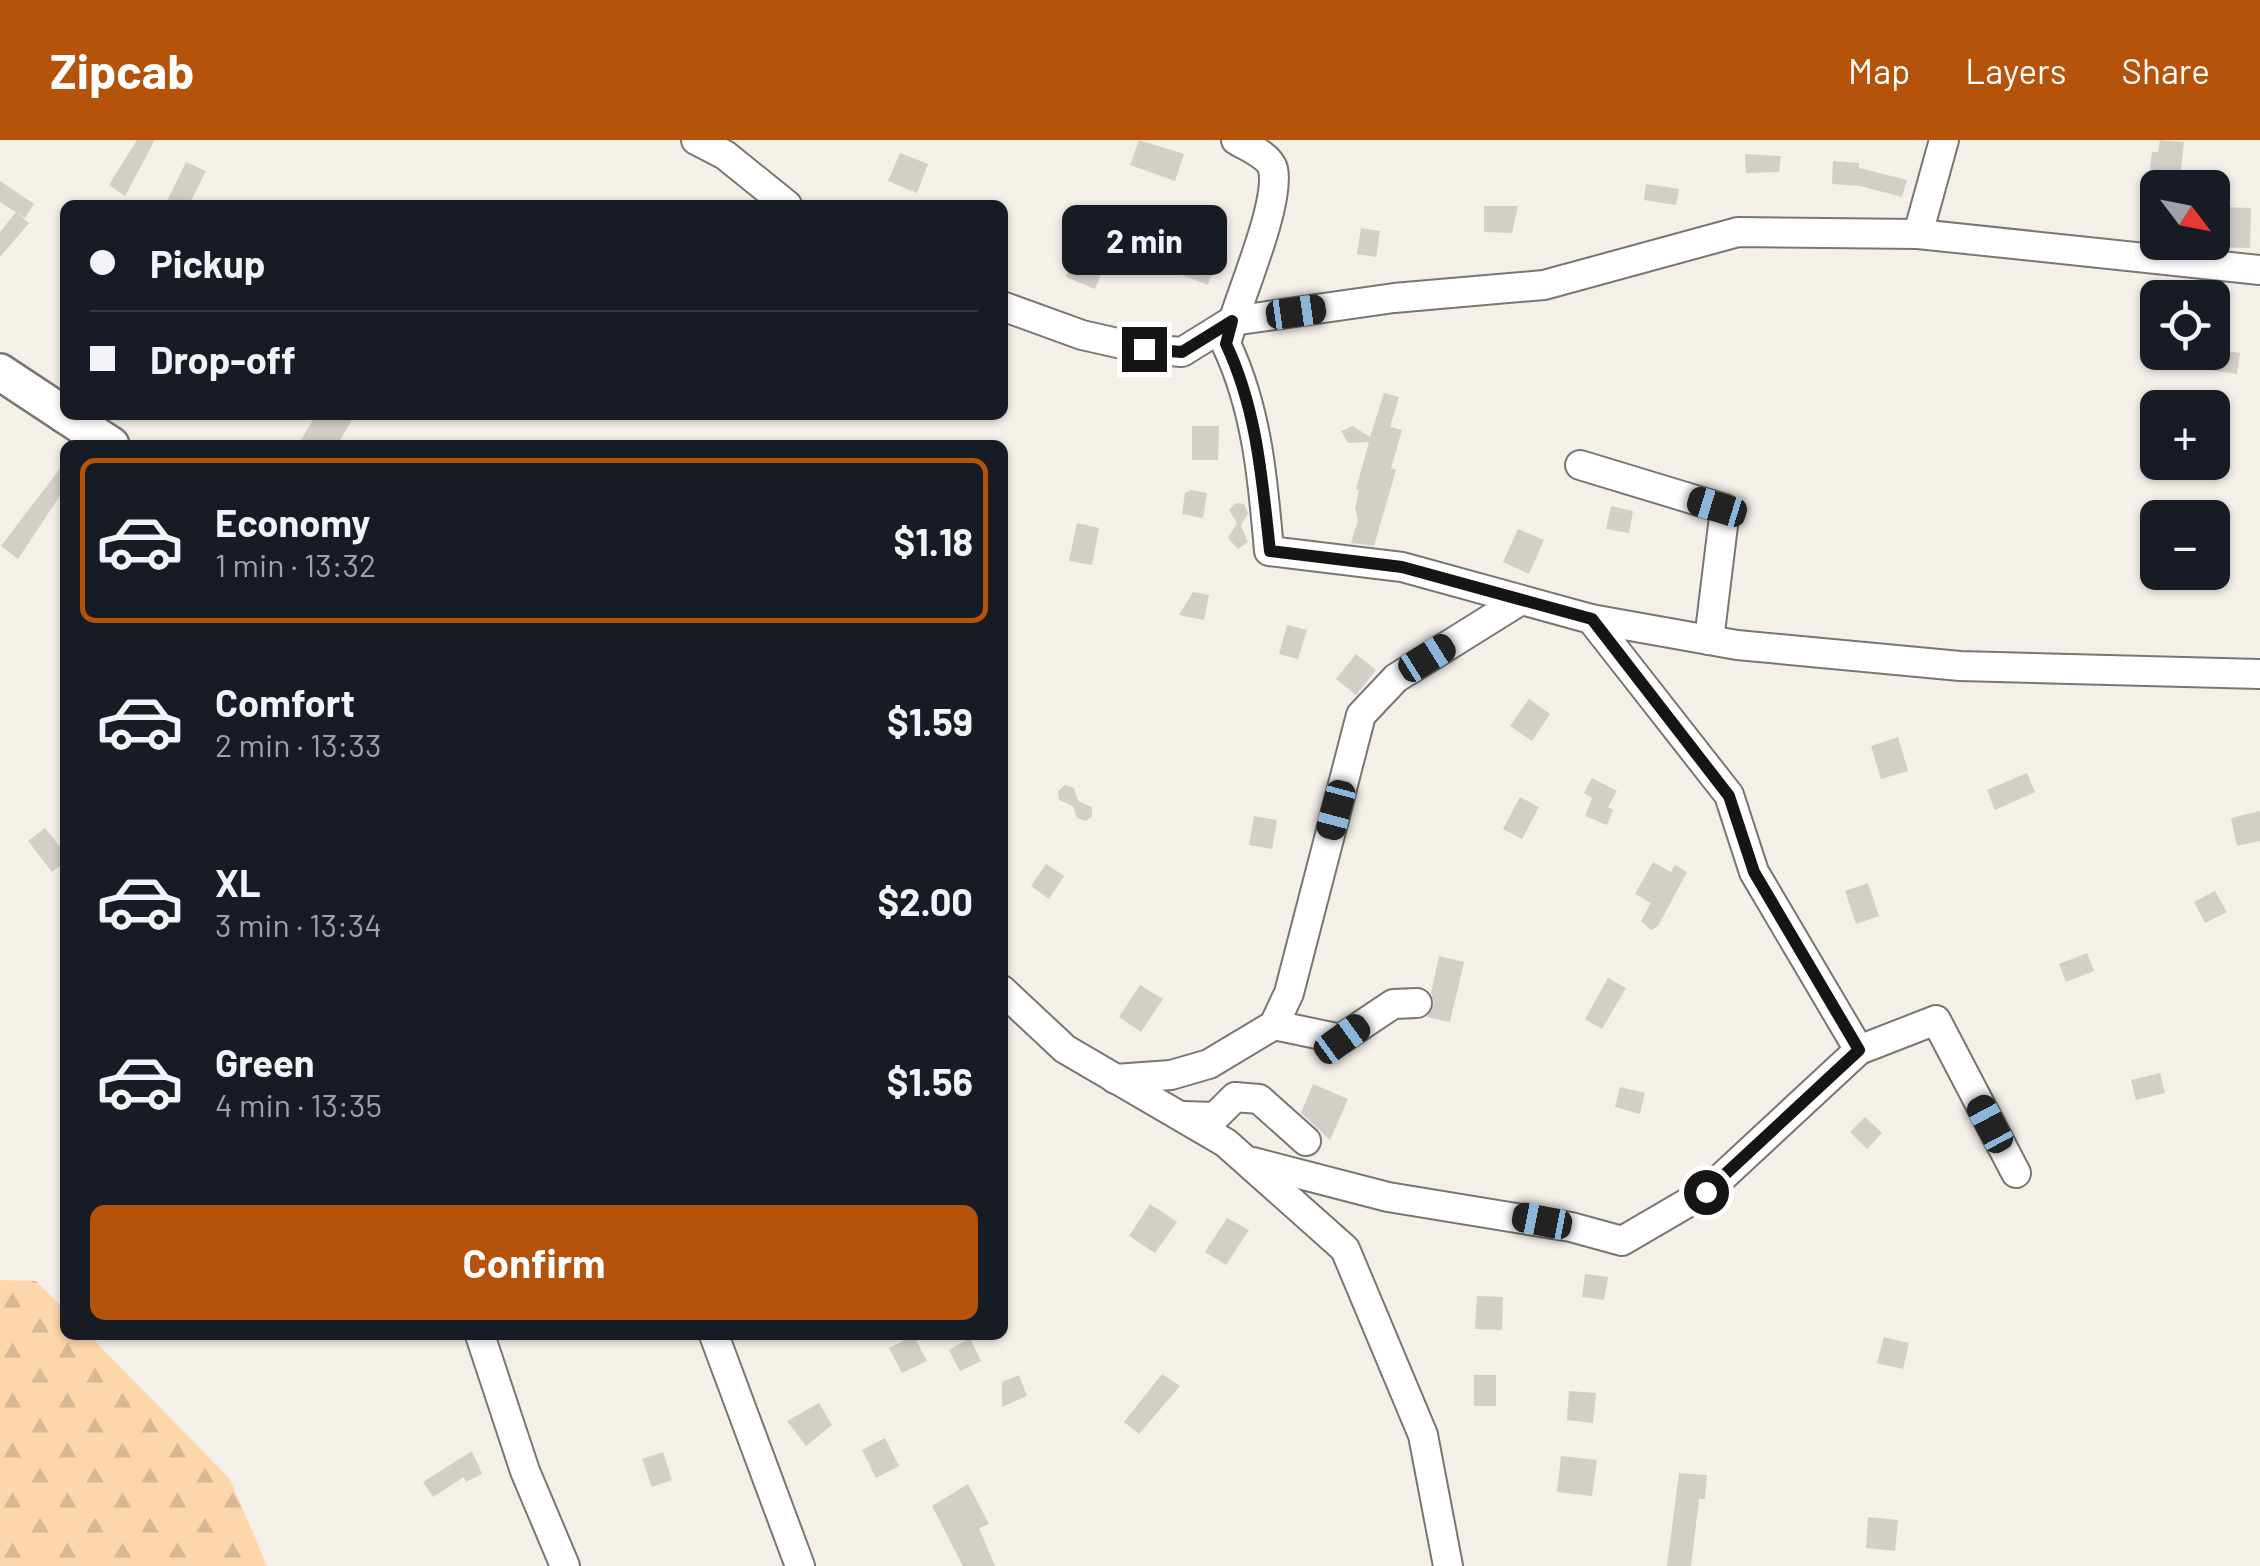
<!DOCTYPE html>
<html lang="en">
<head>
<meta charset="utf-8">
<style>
	:root { --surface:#171b24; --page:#20242c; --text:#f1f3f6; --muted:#9ea1a6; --line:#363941; --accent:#b45309 }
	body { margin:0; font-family:Barlow,sans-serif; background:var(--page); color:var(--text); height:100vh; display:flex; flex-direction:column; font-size:38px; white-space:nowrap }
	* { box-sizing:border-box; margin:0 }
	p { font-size:32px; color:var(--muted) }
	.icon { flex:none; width:55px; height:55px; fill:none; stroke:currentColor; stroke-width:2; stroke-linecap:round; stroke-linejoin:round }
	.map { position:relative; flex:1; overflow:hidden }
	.panel { position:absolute; left:60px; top:300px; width:948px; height:900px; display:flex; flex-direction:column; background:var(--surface); border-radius:15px; box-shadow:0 2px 8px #0004 }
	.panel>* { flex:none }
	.top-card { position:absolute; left:60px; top:60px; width:948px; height:220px; border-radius:15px; box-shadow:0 2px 8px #0004; display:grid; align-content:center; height:220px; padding:0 30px; background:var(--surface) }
	.needle { width:65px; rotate:122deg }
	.fabs { position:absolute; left:2140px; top:30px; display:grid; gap:20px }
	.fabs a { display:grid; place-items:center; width:90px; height:90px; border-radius:15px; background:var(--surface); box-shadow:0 2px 8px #0004; font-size:50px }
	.end { position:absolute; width:45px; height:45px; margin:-22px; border:12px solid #161513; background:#fff; box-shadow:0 0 0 5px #fff }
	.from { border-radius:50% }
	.bubble { position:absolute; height:70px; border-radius:15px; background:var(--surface); box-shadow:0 2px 8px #0004; font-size:32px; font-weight:700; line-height:70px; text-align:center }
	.car { position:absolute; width:30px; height:60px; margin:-30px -15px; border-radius:12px; box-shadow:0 0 8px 2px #0007; background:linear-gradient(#222 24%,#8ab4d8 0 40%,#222 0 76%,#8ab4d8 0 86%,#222 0) }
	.top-card b { display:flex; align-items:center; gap:35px; height:95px; font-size:38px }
	.top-card b+b { border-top:2px solid var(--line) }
	.top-card i { width:25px; height:25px; background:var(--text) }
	ul { padding:18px 0 0; list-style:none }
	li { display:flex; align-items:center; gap:30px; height:165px; margin:0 20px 15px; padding:0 10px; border:5px solid transparent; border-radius:15px }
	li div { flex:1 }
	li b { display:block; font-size:38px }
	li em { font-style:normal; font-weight:700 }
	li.active { border-color:var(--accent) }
	li>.icon { width:90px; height:90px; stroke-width:1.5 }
	.button { display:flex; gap:20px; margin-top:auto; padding:20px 30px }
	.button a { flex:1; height:115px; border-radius:15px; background:var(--accent); color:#fff; font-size:40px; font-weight:700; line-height:115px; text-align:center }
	header { display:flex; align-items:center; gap:60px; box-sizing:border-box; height:140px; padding:0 50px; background:var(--accent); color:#fff }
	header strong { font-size:48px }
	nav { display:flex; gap:55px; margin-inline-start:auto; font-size:35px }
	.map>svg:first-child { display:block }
	.forest { fill:url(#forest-firs) }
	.building { fill:#d3cec8 }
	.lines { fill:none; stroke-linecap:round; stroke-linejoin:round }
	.minor-casing { stroke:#797570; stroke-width:32 }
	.major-casing { stroke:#797570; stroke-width:40 }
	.minor { stroke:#fff; stroke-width:28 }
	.major { stroke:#fff; stroke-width:35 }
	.route { stroke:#161513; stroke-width:12 }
</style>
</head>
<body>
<header>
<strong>Zipcab</strong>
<nav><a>Map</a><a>Layers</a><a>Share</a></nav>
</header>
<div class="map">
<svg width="2260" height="1426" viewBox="0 0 2260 1426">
	<defs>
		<pattern id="forest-firs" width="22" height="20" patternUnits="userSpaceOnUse" patternTransform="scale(2.5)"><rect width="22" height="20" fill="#fdd6ac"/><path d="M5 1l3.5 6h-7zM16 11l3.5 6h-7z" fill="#d8b793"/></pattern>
	</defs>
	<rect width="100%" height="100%" fill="#f4efe9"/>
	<polygon class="forest" points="0,1140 36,1141 65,1170 65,1195 89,1195 230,1339 267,1426 0,1426"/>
	<g class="building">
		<polygon points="137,0 155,0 125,56 109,45"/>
		<polygon points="1139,0 1184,14 1175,41 1130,25"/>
		<polygon points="2160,0 2184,2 2180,38 2149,35 2152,12 2158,12"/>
		<polygon points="900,13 928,24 917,53 888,41"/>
		<polygon points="1745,14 1781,16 1779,32 1746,33"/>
		<polygon points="1833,21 1859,23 1859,28 1907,40 1902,57 1860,46 1832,44"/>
		<polygon points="186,22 206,31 189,65 165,65"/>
		<polygon points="0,41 34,64 25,78 0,62"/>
		<polygon points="1646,44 1679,49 1676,65 1644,60"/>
		<polygon points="1484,66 1518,66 1512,93 1484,92"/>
		<polygon points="2223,67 2251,68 2250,108 2214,107 2215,78 2223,78"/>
		<polygon points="16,72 29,83 0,117 0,92"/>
		<polygon points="1361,88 1380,91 1376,117 1357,114"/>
		<polygon points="1189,90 1222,108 1208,145 1166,129 1172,113 1179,115"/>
		<polygon points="1074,117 1103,129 1095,149 1066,137"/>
		<polygon points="2214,209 2240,213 2237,234 2210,230"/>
		<polygon points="1384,253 1399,257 1390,287 1402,290 1391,328 1396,330 1374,406 1351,403 1358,380 1355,368 1359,350 1356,349 1369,302 1348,303 1341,291 1353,286 1370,297"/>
		<polygon points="316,275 344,275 352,280 337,305 298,305"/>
		<polygon points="1192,286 1219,286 1218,320 1192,320"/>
		<polygon points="65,322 65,348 18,419 1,406"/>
		<polygon points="1191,350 1207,353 1203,378 1182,374 1185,353"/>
		<polygon points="1236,363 1244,364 1248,373 1241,386 1248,402 1238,409 1228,398 1237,383 1229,370"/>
		<polygon points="1611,366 1633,371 1629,393 1606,389"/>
		<polygon points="1077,383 1099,388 1092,425 1069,421"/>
		<polygon points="1518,389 1544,400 1529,434 1503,422"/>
		<polygon points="1193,452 1209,455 1204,480 1179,475"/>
		<polygon points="1287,485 1307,490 1298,519 1279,514"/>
		<polygon points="1356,514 1376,530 1356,555 1336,539"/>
		<polygon points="1529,559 1550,574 1532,601 1510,586"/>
		<polygon points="1898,597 1908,631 1881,639 1871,606"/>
		<polygon points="2027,633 2035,652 1995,670 1987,650"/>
		<polygon points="1592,638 1617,651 1608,667 1613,670 1607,685 1585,676 1592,658 1584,653"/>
		<polygon points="1065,645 1074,648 1078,661 1092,667 1092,676 1086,681 1077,678 1073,666 1059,660 1058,651"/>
		<polygon points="1520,657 1539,667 1522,699 1503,689"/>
		<polygon points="2260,671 2260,701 2237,706 2231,678"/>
		<polygon points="1254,676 1277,680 1272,709 1249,705"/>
		<polygon points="45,688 65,713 65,722 52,732 28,701"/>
		<polygon points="1653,722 1671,732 1675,725 1687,732 1658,786 1651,790 1641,781 1651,763 1635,754"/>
		<polygon points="1046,724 1064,736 1049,759 1031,746"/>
		<polygon points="1868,743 1879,776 1856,784 1845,751"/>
		<polygon points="2215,751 2227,772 2205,783 2194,762"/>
		<polygon points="2087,813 2094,831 2066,842 2059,824"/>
		<polygon points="1439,816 1464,822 1450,882 1427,877 1434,863 1431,853"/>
		<polygon points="1608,838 1626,848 1602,889 1585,879"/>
		<polygon points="1140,845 1163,859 1141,892 1119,877"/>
		<polygon points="2160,933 2165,953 2136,960 2131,940"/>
		<polygon points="1313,944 1348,959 1330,1000 1301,973"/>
		<polygon points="1620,947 1645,953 1640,974 1615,967"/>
		<polygon points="1865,977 1882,993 1867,1009 1850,992"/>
		<polygon points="1150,1064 1177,1082 1155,1113 1129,1096"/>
		<polygon points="1227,1078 1249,1090 1226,1125 1205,1112"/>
		<polygon points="1585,1134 1608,1137 1604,1160 1582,1157"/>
		<polygon points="1477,1156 1503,1157 1502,1190 1475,1189"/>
		<polygon points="914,1196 927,1221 902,1233 889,1208"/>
		<polygon points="1884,1197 1909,1203 1903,1229 1877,1223"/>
		<polygon points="970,1198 981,1221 960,1231 949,1210"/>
		<polygon points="1162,1234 1180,1246 1139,1294 1124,1282"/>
		<polygon points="1019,1235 1027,1256 1002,1267 1002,1242"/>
		<rect x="1474" y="1235" width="22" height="31"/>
		<polygon points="1569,1251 1596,1253 1593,1283 1567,1280"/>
		<polygon points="819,1263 832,1285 806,1306 787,1281"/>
		<polygon points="885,1298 899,1326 876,1338 862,1310"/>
		<polygon points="472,1311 482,1334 466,1342 464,1337 433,1357 423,1342"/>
		<polygon points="663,1312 672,1340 652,1347 642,1319"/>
		<polygon points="1561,1316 1597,1320 1592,1356 1557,1352"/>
		<polygon points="1679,1333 1707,1335 1705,1359 1699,1359 1691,1426 1667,1426"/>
		<polygon points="968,1344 989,1384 979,1388 995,1426 963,1426 932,1366"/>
		<polygon points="1868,1377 1898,1380 1895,1411 1866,1408"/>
	</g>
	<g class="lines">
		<g class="minor-casing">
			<g id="minor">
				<polyline points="696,0 725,15 787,65"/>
				<path d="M 1236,0 C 1247,7 1269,15 1273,29 C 1281,65 1236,164 1226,204 C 1257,269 1263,340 1269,411 L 1402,427 L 1591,479 L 1737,505 L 1960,526 L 2260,534"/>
				<polyline points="1918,94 1944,0"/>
				<polyline points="1002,166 1082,195 1144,209 1182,212 1232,181 1394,158 1544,145 1738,92 1918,94 2260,130"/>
				<polyline points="1580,325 1725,369 1709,500"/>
				<polyline points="1591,479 1729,655 1754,732 1859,910 1936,880 2016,1033"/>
				<polyline points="1002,850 1065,909 1226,1003 1345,1109 1423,1295 1448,1426"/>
				<polyline points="1274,885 1341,899 1393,864 1417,863"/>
				<polyline points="1115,939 1171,935 1209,924 1274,885 1289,853 1361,575 1396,538 1521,460"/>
				<polyline points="1182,976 1215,977 1235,957 1259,959 1306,1001"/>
				<polyline points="1253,1022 1388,1057 1571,1087 1622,1101 1706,1052 1859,910"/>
				<polyline points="480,1195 525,1331 565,1426"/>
				<polyline points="714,1195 800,1426"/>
			</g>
		</g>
		<g class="major-casing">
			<g id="major">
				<polyline points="0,232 65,275"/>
				<polyline points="65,275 111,305"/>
			</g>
		</g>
		<use href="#minor" class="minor"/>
		<use href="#major" class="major"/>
	</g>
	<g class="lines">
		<path class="route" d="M 1144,209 L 1182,212 L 1232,181 L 1226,204 C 1257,269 1262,340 1270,411 L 1402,427 L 1592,479 L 1729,656 L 1754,732 L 1859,910 L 1706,1052"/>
	</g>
</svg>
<div class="fabs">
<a><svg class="needle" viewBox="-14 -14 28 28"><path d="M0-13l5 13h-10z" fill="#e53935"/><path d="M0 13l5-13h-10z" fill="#9ea1a6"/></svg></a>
<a><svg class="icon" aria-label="locate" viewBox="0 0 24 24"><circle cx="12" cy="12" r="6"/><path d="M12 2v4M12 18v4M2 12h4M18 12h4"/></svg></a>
<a>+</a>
<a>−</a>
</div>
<i class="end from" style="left:1706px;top:1052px"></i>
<i class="end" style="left:1144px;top:209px"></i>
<div class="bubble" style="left:1062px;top:65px;width:165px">2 min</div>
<i class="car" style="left:1296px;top:172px;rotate:82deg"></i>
<i class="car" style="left:1717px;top:367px;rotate:287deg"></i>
<i class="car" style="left:1427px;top:518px;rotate:58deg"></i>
<i class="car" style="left:1336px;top:670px;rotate:195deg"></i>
<i class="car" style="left:1342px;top:899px;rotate:54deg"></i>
<i class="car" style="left:1990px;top:984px;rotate:332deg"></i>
<i class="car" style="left:1542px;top:1081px;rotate:281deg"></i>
<div class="top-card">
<b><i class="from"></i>Pickup</b>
<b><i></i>Drop-off</b>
</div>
<section class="panel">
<ul>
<li class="active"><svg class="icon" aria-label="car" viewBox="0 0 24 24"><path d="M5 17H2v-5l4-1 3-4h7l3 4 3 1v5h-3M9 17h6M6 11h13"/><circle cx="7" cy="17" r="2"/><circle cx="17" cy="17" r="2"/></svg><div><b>Economy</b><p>1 min · 13:32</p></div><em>$1.18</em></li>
<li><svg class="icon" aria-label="car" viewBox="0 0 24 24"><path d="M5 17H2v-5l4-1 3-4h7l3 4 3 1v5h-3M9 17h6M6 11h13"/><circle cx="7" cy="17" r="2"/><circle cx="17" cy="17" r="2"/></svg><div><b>Comfort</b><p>2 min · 13:33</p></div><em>$1.59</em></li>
<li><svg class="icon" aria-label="car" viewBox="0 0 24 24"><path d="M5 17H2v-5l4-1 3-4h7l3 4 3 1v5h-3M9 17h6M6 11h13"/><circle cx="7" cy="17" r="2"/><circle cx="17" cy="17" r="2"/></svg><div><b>XL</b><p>3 min · 13:34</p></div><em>$2.00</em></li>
<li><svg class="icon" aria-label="car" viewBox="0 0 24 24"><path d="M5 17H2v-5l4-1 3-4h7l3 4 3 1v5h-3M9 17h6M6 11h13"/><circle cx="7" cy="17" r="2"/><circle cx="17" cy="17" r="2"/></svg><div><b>Green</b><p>4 min · 13:35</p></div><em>$1.56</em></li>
</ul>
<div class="button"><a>Confirm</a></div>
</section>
</div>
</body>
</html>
